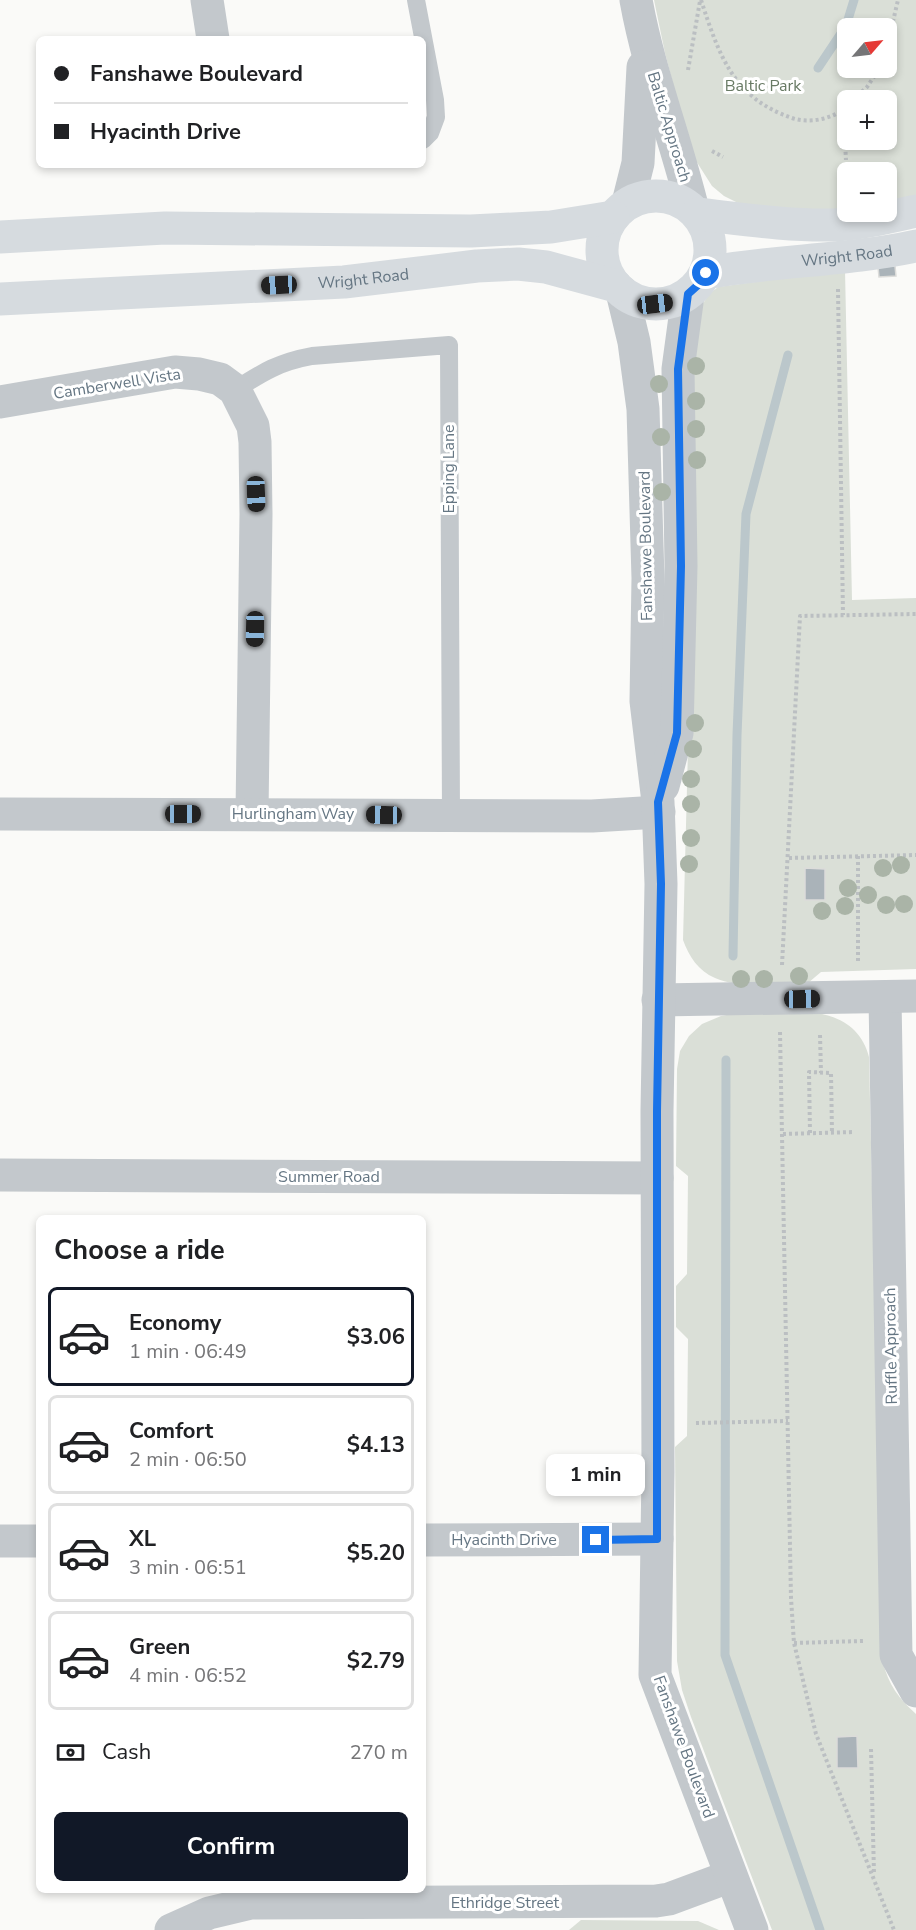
<!DOCTYPE html>
<html lang="en">
<head>
<meta charset="utf-8">
<style>
	:root { --surface:#fff; --page:#f6f6f6; --text:#202124; --muted:#757577; --line:#e0e0e0; --accent:#111827 }
	body { margin:0; font-family:"Nunito Sans",sans-serif; background:var(--page); color:var(--text); height:100vh; display:flex; flex-direction:column; font-size:22px; white-space:nowrap }
	* { box-sizing:border-box; margin:0 }
	p { font-size:20px; color:var(--muted) }
	.icon { flex:none; width:33px; height:33px; fill:none; stroke:currentColor; stroke-width:2; stroke-linecap:round; stroke-linejoin:round }
	.map { position:relative; flex:1; overflow:hidden }
	.side { position:absolute; left:36px; top:1215px; width:390px; height:678px; display:flex; flex-direction:column; background:var(--surface); border-radius:9px; box-shadow:0 3px 9px #0003 }
	.side>* { flex:none }
	.guide { position:absolute; left:36px; top:36px; width:390px; height:132px; border-radius:9px; box-shadow:0 3px 9px #0003; display:grid; align-content:center; height:132px; padding:0 18px; background:var(--surface) }
	.needle { width:39px; rotate:62deg }
	.tools { position:absolute; left:837px; top:18px; display:grid; gap:12px }
	.tools a { display:grid; place-items:center; width:60px; height:60px; border-radius:9px; background:var(--surface); box-shadow:0 3px 9px #0003; font-size:30px }
	.end { position:absolute; width:27px; height:27px; margin:-14px; border:8px solid #1a73e8; background:#fff; box-shadow:0 0 0 3px #fff }
	.from { border-radius:50% }
	.bubble { position:absolute; height:42px; border-radius:9px; background:var(--surface); box-shadow:0 3px 9px #0003; font-size:20px; font-weight:700; line-height:42px; text-align:center }
	.car { position:absolute; width:18px; height:36px; margin:-18px -9px; border-radius:8px; box-shadow:0 0 4px 2px #0007; background:linear-gradient(#222 24%,#8ab4d8 0 40%,#222 0 76%,#8ab4d8 0 86%,#222 0) }
	.guide b { display:flex; align-items:center; gap:21px; height:57px; font-size:22px }
	.guide b+b { border-top:2px solid var(--line) }
	.guide i { width:15px; height:15px; background:var(--text) }
	ul { padding:0; list-style:none }
	li { display:flex; align-items:center; gap:18px; height:99px; margin:0 12px 9px; padding:0 6px; border:3px solid var(--line); border-radius:9px }
	li div { flex:1 }
	li b { display:block; font-size:22px }
	li em { font-style:normal; font-weight:700 }
	li.active { border-color:var(--accent) }
	li>.icon { width:54px; height:54px; stroke-width:1.5 }
	h2 { padding:0 18px; font-size:27px; line-height:72px }
	.pay { display:flex; align-items:center; gap:15px; height:66px; padding:0 18px; font-size:22px }
	.pay p { margin-inline-start:auto }
	.button { display:flex; gap:12px; margin-top:auto; padding:12px 18px }
	.button a { flex:1; height:69px; border-radius:9px; background:var(--accent); color:#fff; font-size:24px; font-weight:700; line-height:69px; text-align:center }
	.map>svg:first-child { display:block }
	.green { fill:#dadfd7; fill-rule:evenodd }
	.lines { fill:none; stroke-linecap:round; stroke-linejoin:round }
	.stream { stroke:#bbc7cb; stroke-width:9 }
	.building { fill:#aab3b9; stroke:#dcdcda; stroke-width:1.5 }
	.path { stroke:#bbbfc2; stroke-width:4; stroke-dasharray:3 3; stroke-linecap:butt }
	.service { stroke:#c3c8cc; stroke-width:18 }
	.minor { stroke:#c3c8cc; stroke-width:33 }
	.tertiary { stroke:#c3c8cc; stroke-width:33 }
	.secondary { stroke:#d6dbdf; stroke-width:33 }
	.tree { fill:#aab4a7 }
	.route { stroke:#1a73e8; stroke-width:8 }
	.labels { text-anchor:middle; dominant-baseline:central; stroke-width:6; stroke-linejoin:round; paint-order:stroke }
	.park-label { font-size:16px; fill:#687a64; stroke:#fff }
	.street-label { font-size:16px; fill:#657683; stroke:#fff }
</style>
</head>
<body>
<div class="map">
<svg width="916" height="1930" viewBox="0 0 916 1930">
	<rect width="100%" height="100%" fill="#fafaf8"/>
	<g class="green">
		<path d="M 654,0 L 916,0 L 916,198 L 887,205 L 886,172 L 848,172 L 848,212 L 746,207 L 724,196 L 712,186 L 691,153 L 665,53 ZM 848,28 L 886,28 L 886,68 L 848,68 ZM 848,100 L 886,100 L 886,140 L 848,140 Z"/>
		<path d="M 845,270 L 852,600 L 916,598 L 916,969 L 821,972 L 808,983 C 781,983 739,989 715,978 C 698,971 689,956 683,940 L 689,710 L 690,353 C 696,327 695,304 718,287 Z"/>
		<path d="M 738,1013 L 822,1014 C 846,1019 863,1033 869,1057 L 883,1662 C 888,1684 899,1699 916,1714 L 916,1930 L 772,1930 L 691,1717 L 682,1690 L 677,1661 L 675,1447 L 687,1436 L 688,1339 L 676,1327 L 676,1286 L 687,1274 L 688,1176 L 676,1166 L 677,1069 L 680,1051 L 689,1036 L 702,1024 L 721,1016 Z"/>
		<polygon points="581,1920 698,1921 719,1930 569,1930"/>
	</g>
	<g class="lines">
		<g class="stream">
			<polyline points="818,68 846,26 854,0"/>
			<polyline points="733,956 737,735 746,514 788,355"/>
			<polyline points="726,1060 725,1655 820,1930"/>
		</g>
	</g>
	<g class="building">
		<polygon points="895,266 896,276 879,277 878,267"/>
		<polygon points="805,868 825,869 825,900 805,900"/>
		<polygon points="857,1736 858,1768 837,1768 837,1737"/>
	</g>
	<g class="lines">
		<g class="path">
			<path d="M 701,0 C 719,55 733,98 792,118 C 810,124 833,119 848,106"/>
			<polyline points="886,51 898,0"/>
			<polyline points="688,70 700,1"/>
			<polyline points="853,100 867,87 880,68"/>
			<polyline points="843,110 846,160"/>
			<polyline points="712,151 723,157"/>
			<polyline points="838,289 843,615"/>
			<polyline points="858,856 858,964"/>
			<polyline points="789,858 916,855"/>
			<polyline points="782,965 800,616 916,614"/>
			<polyline points="780,1032 791,1598 794,1643 816,1734 894,1930"/>
			<polyline points="820,1035 821,1073"/>
			<polyline points="810,1133 809,1072 831,1073 832,1133"/>
			<polyline points="783,1134 854,1132"/>
			<polyline points="696,1423 788,1421"/>
			<polyline points="794,1643 863,1641"/>
			<polyline points="871,1749 874,1874"/>
		</g>
		<g class="service">
			<polyline points="416,0 435,100 436,117 430,133 423,140"/>
			<path d="M 235,390 C 263,372 279,362 312,356 L 449,345 L 451,816"/>
		</g>
		<g class="minor">
			<polyline points="207,0 213,39"/>
			<path d="M 636,0 C 649,72 676,140 693,210"/>
			<polyline points="628,203 638,163 643,67"/>
			<polyline points="0,402 175,372 199,374 220,379 235,390 253,426 255,442 256,514 252,814"/>
			<polyline points="0,814 592,816 659,812"/>
			<polyline points="885,997 896,1655 916,1691"/>
			<polyline points="658,1000 916,996"/>
			<polyline points="0,1175 657,1178"/>
			<polyline points="423,1540 657,1539"/>
			<polyline points="0,1541 39,1541"/>
			<polyline points="171,1930 209,1913 251,1903 656,1901 669,1899 731,1876"/>
		</g>
		<g class="tertiary">
			<polyline points="622,292 634,342 643,409 648,578 646,701 658,802 661,884 657,1111 658,1472 655,1675 752,1930"/>
			<polyline points="663,786 677,733 681,566 678,369 688,295"/>
		</g>
		<g class="secondary">
			<circle cx="656" cy="250" r="54"/>
			<path d="M 697,214 C 742,219 787,226 833,225 C 861,224 889,217 916,211"/>
			<polyline points="0,237 165,228 471,231 551,227 613,217"/>
			<path id="s1" d="M 706,273 C 776,260 847,261 916,246"/>
			<path id="s2" d="M 0,299 L 344,282 L 477,266 L 518,264 L 546,267 L 616,286"/>
		</g>
	</g>
	<g class="tree">
		<circle cx="696" cy="366" r="9"/>
		<circle cx="659" cy="384" r="9"/>
		<circle cx="696" cy="401" r="9"/>
		<circle cx="696" cy="429" r="9"/>
		<circle cx="661" cy="437" r="9"/>
		<circle cx="697" cy="460" r="9"/>
		<circle cx="662" cy="492" r="9"/>
		<circle cx="695" cy="723" r="9"/>
		<circle cx="693" cy="749" r="9"/>
		<circle cx="691" cy="779" r="9"/>
		<circle cx="691" cy="804" r="9"/>
		<circle cx="691" cy="838" r="9"/>
		<circle cx="689" cy="864" r="9"/>
		<circle cx="901" cy="865" r="9"/>
		<circle cx="883" cy="868" r="9"/>
		<circle cx="848" cy="888" r="9"/>
		<circle cx="868" cy="895" r="9"/>
		<circle cx="904" cy="904" r="9"/>
		<circle cx="886" cy="905" r="9"/>
		<circle cx="845" cy="906" r="9"/>
		<circle cx="822" cy="911" r="9"/>
		<circle cx="799" cy="976" r="9"/>
		<circle cx="741" cy="979" r="9"/>
		<circle cx="764" cy="979" r="9"/>
	</g>
	<g class="lines">
		<polyline class="route" points="596,1540 657,1539 657,1111 661,884 658,802 677,733 681,566 678,369 688,294 698,285 706,273"/>
	</g>
	<g class="labels">
		<g class="park-label">
			<text x="763" y="86">Baltic Park</text>
		</g>
		<g class="street-label">
			<text transform="translate(669 127) rotate(73)">Baltic Approach</text>
			<text stroke="none"><textPath href="#s1" startOffset="142">Wright Road</textPath></text>
			<text stroke="none"><textPath href="#s2" startOffset="364">Wright Road</textPath></text>
			<text transform="translate(117 384) rotate(-9)">Camberwell Vista</text>
			<text transform="translate(449 469) rotate(-90)">Epping Lane</text>
			<text transform="translate(646 546) rotate(-91)">Fanshawe Boulevard</text>
			<text x="293" y="814">Hurlingham Way</text>
			<text x="329" y="1177">Summer Road</text>
			<text transform="translate(891 1346) rotate(-91)">Ruffle Approach</text>
			<text x="504" y="1540">Hyacinth Drive</text>
			<text transform="translate(684 1747) rotate(70)">Fanshawe Boulevard</text>
			<text x="505" y="1903">Ethridge Street</text>
		</g>
	</g>
</svg>
<div class="tools">
<a><svg class="needle" viewBox="-14 -14 28 28"><path d="M0-13l5 13h-10z" fill="#e53935"/><path d="M0 13l5-13h-10z" fill="#757577"/></svg></a>
<a>+</a>
<a>−</a>
</div>
<i class="end from" style="left:706px;top:273px"></i>
<i class="end" style="left:596px;top:1540px"></i>
<div class="bubble" style="left:546px;top:1454px;width:99px">1 min</div>
<i class="car" style="left:279px;top:285px;rotate:267deg"></i>
<i class="car" style="left:655px;top:304px;rotate:83deg"></i>
<i class="car" style="left:256px;top:494px;rotate:178deg"></i>
<i class="car" style="left:255px;top:629px;rotate:181deg"></i>
<i class="car" style="left:183px;top:814px;rotate:90deg"></i>
<i class="car" style="left:384px;top:815px;rotate:271deg"></i>
<i class="car" style="left:802px;top:999px;rotate:89deg"></i>
<div class="guide">
<b><i class="from"></i>Fanshawe Boulevard</b>
<b><i></i>Hyacinth Drive</b>
</div>
<section class="side">
<h2>Choose a ride</h2>
<ul>
<li class="active"><svg class="icon" aria-label="car" viewBox="0 0 24 24"><path d="M5 17H2v-5l4-1 3-4h7l3 4 3 1v5h-3M9 17h6M6 11h13"/><circle cx="7" cy="17" r="2"/><circle cx="17" cy="17" r="2"/></svg><div><b>Economy</b><p>1 min · 06:49</p></div><em>$3.06</em></li>
<li><svg class="icon" aria-label="car" viewBox="0 0 24 24"><path d="M5 17H2v-5l4-1 3-4h7l3 4 3 1v5h-3M9 17h6M6 11h13"/><circle cx="7" cy="17" r="2"/><circle cx="17" cy="17" r="2"/></svg><div><b>Comfort</b><p>2 min · 06:50</p></div><em>$4.13</em></li>
<li><svg class="icon" aria-label="car" viewBox="0 0 24 24"><path d="M5 17H2v-5l4-1 3-4h7l3 4 3 1v5h-3M9 17h6M6 11h13"/><circle cx="7" cy="17" r="2"/><circle cx="17" cy="17" r="2"/></svg><div><b>XL</b><p>3 min · 06:51</p></div><em>$5.20</em></li>
<li><svg class="icon" aria-label="car" viewBox="0 0 24 24"><path d="M5 17H2v-5l4-1 3-4h7l3 4 3 1v5h-3M9 17h6M6 11h13"/><circle cx="7" cy="17" r="2"/><circle cx="17" cy="17" r="2"/></svg><div><b>Green</b><p>4 min · 06:52</p></div><em>$2.79</em></li>
</ul>
<div class="pay"><svg class="icon" aria-label="cash" viewBox="0 0 24 24"><path d="M3 7h18v10H3z"/><circle cx="12" cy="12" r="2"/></svg>Cash<p>270 m</p></div>
<div class="button"><a>Confirm</a></div>
</section>
</div>
</body>
</html>
